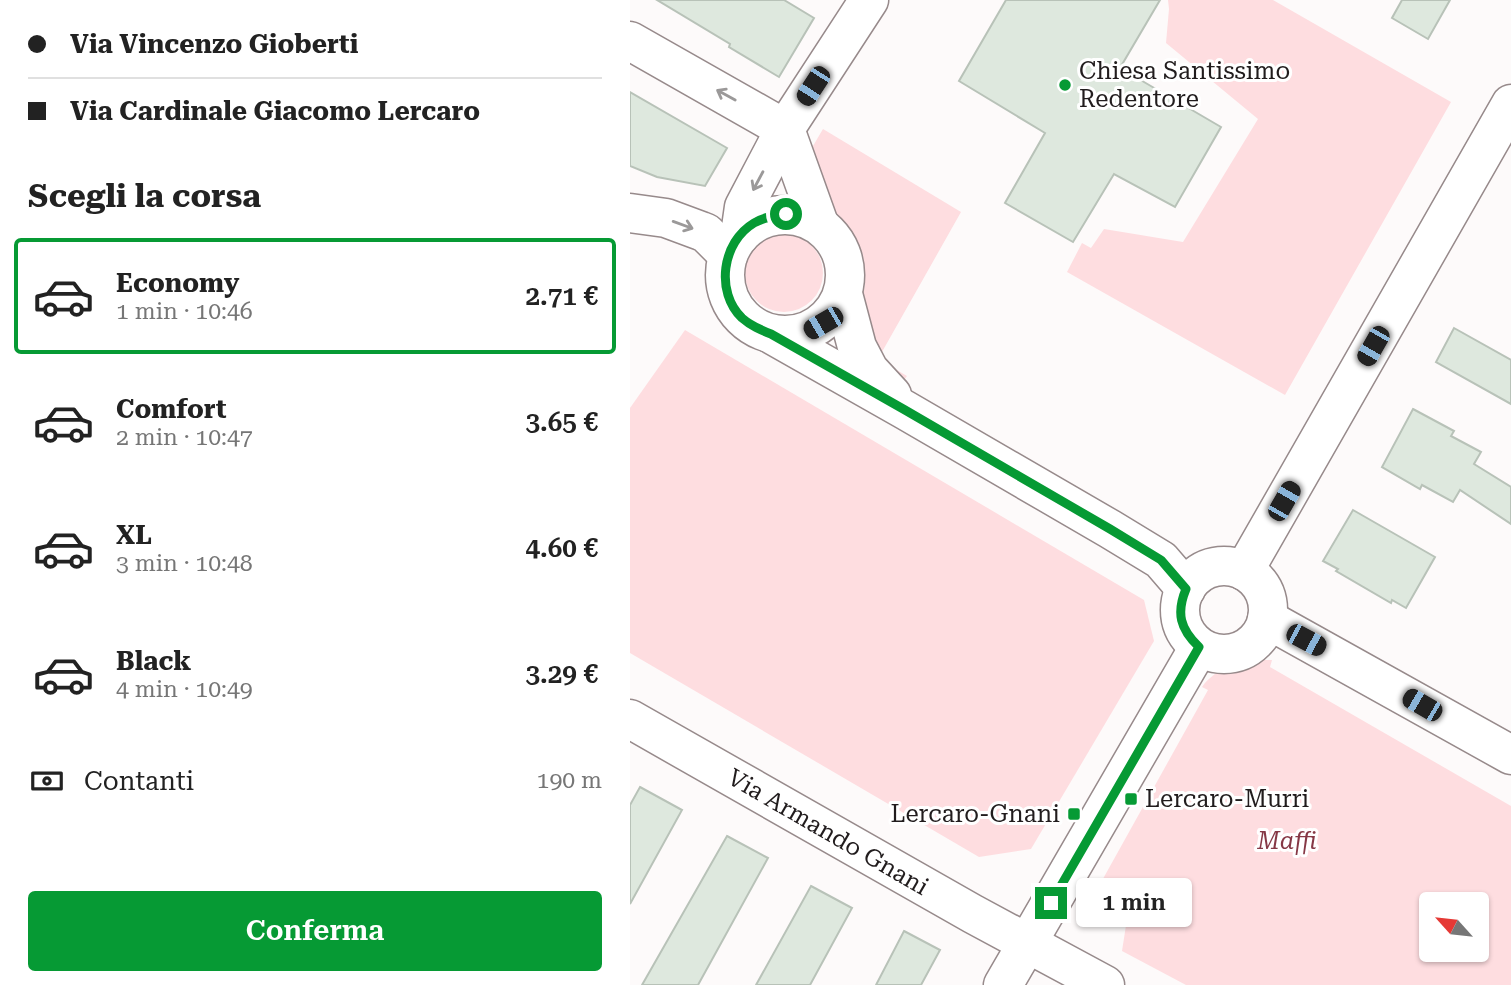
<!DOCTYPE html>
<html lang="it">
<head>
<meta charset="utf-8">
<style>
	:root { --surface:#fff; --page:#f6f6f6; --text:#222; --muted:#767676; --line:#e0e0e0; --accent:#069a34 }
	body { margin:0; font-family:"Roboto Serif",serif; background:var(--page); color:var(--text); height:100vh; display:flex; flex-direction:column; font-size:26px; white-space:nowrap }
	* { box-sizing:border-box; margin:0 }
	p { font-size:23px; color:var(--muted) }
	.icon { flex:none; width:38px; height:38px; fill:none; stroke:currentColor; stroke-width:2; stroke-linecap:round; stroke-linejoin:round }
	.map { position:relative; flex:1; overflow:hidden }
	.panel { display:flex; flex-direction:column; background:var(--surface); width:630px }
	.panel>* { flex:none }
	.hud { display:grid; align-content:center; height:154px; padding:0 28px; background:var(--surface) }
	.needle { width:46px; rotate:297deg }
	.tools { position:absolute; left:789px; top:892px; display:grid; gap:14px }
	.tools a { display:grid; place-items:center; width:70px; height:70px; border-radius:7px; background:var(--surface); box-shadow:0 2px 5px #0004; font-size:35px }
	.end { position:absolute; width:32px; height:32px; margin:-16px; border:9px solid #069a34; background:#fff; box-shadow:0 0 0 4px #fff }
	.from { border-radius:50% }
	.bubble { position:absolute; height:49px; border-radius:7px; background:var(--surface); box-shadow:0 2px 5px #0004; font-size:23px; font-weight:600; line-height:49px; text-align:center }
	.car { position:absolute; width:21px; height:42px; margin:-21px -10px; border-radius:9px; box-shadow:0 0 5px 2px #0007; background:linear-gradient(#222 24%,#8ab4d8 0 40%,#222 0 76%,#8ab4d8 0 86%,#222 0) }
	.hud b { display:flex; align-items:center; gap:24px; height:66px; font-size:26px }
	.hud b+b { border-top:2px solid var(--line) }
	.hud i { width:18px; height:18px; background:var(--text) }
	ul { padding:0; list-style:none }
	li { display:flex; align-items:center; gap:21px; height:116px; margin:0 14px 10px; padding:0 14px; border:4px solid transparent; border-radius:7px }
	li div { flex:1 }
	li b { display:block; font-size:26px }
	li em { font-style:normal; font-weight:600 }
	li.on { border-color:var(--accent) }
	li>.icon { width:63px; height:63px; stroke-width:1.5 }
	h2 { padding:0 28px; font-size:32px; line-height:84px }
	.pay { display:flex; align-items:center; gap:18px; height:77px; padding:0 28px; font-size:26px }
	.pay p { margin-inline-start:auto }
	.action { display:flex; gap:14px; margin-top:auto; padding:14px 28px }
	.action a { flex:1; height:80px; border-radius:7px; background:var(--accent); color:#fff; font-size:28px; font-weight:600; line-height:80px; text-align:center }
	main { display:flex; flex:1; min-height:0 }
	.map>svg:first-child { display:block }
	.green { fill:#fedde0; fill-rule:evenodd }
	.building { fill:#dee8de; stroke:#b8c2b8; stroke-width:2 }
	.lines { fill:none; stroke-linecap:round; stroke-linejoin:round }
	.minor-casing { stroke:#978a8b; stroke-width:41 }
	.minor { stroke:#fff; stroke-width:38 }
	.oneway { stroke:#9b9999 }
	.route { stroke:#069a34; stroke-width:9 }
	.poi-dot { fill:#069a34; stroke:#fff; stroke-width:2.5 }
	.labels { text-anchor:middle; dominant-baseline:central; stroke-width:6; stroke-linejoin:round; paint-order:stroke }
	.poi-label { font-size:24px; fill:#211c1d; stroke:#fff; text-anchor:start }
	.street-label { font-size:24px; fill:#211c1d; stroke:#fff }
	.park-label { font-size:24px; font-style:italic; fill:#863846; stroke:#fff }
</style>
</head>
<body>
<main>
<section class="panel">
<div class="hud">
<b><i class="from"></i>Via Vincenzo Gioberti</b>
<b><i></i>Via Cardinale Giacomo Lercaro</b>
</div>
<h2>Scegli la corsa</h2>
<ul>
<li class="on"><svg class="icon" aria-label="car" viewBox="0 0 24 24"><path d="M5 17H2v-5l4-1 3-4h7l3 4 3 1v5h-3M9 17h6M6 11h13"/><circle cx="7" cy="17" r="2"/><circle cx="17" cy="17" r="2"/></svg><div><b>Economy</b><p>1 min · 10:46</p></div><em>2.71 €</em></li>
<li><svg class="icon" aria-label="car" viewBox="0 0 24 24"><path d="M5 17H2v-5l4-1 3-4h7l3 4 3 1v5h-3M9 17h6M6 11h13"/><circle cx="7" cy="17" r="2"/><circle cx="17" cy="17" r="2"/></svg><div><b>Comfort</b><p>2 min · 10:47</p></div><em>3.65 €</em></li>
<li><svg class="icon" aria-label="car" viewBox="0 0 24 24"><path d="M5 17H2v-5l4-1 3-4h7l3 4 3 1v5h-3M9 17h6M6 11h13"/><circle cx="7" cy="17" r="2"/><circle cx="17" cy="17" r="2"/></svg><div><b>XL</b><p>3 min · 10:48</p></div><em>4.60 €</em></li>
<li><svg class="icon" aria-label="car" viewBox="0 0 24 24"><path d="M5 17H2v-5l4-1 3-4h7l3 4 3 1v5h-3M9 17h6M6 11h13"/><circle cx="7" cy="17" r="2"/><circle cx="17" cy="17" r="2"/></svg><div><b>Black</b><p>4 min · 10:49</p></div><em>3.29 €</em></li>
</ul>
<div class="pay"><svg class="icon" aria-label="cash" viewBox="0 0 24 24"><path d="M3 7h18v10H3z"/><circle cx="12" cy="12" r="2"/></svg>Contanti<p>190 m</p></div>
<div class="action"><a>Conferma</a></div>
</section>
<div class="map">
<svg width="881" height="985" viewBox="0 0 881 985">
	<rect width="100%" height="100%" fill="#fdfafa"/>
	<g class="green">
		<polygon points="538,0 643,0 821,102 655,395 437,272 452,243 461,248 474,229 553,242 628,119 536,43 539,9"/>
		<polygon points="193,129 331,212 248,359 277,376 274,380 246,363 233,339 230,314 235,284 233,255 223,233 207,218 193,198 181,165 180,151"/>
		<circle cx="154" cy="273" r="39"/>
		<polygon points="55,330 514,600 524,641 401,849 349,857 0,653 0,408"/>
		<path d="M 626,660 L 642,660 L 640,667 L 881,806 L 881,985 L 556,985 L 492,951 L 497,919 L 464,895 L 578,690 L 572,687 C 586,668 603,665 626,660 ZM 802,905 L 847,905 L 847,950 L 802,950 Z"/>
	</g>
	<g class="building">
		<polygon points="27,0 154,0 184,18 149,77 99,47 100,44"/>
		<polygon points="376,0 530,0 490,68 591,127 545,207 484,174 443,242 375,203 415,133 329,81"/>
		<polygon points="772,0 820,0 798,39 762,18"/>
		<polygon points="0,92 97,148 75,186 27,177 0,166"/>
		<polygon points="824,328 881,360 881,404 806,362"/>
		<polygon points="783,409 824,431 821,436 851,452 844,464 881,487 881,524 830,490 823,502 792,485 790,489 752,467"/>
		<polygon points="723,510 805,557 776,608 762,600 761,603 706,571 708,569 693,561"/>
		<polygon points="10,787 52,810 0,904 0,805"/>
		<polygon points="97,836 138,858 68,985 12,985"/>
		<polygon points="181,886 222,908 180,985 126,985"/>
		<polygon points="274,931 310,950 291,985 246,985"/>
	</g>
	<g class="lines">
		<g class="minor-casing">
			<g id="minor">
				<polyline points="0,41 155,129"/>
				<polyline points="155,129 189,224"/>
				<polyline points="0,213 36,218 71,231 76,233 98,255"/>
				<circle cx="155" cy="275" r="60"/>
				<polyline points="110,235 114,207 155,129 239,0"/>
				<polyline points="213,294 227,347 239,370 262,395"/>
				<polyline points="141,334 275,410 480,529 531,560 556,589"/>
				<circle cx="594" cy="610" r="44"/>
				<polyline points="614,571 881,104"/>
				<polyline points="637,619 881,755"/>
				<polyline points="0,719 343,914 475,985"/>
				<polyline points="373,985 569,647"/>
			</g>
		</g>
		<use href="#minor" class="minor"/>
	</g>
	<defs><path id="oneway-shaft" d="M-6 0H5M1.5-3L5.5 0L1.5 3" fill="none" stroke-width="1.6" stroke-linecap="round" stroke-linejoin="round" transform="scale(1.75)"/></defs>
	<g class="oneway">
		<use href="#oneway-shaft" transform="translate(96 95) rotate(-151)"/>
		<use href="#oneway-shaft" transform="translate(128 181) rotate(118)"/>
		<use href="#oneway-shaft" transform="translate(53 225) rotate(20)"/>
	</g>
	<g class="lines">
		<path class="route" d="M 156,214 C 144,216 134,217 124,223 C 92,242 85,292 112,318 C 121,326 131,330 141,334 L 275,410 L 480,529 L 531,560 L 556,589 C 546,613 550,629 569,647 L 421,903"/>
	</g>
	<g class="poi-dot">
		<circle cx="435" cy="85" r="7"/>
		<rect x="494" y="792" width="14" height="14" rx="3.5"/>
		<rect x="437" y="807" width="14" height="14" rx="3.5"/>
	</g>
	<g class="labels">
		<g class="poi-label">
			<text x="449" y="71">Chiesa Santissimo<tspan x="449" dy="28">Redentore</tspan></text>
			<text x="515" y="799">Lercaro-Murri</text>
			<text x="430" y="814" text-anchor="end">Lercaro-Gnani</text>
		</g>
		<g class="street-label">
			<text transform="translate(198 832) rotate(30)">Via Armando Gnani</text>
		</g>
		<g class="park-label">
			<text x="657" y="841">Maffi</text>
		</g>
	</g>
</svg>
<div class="tools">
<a><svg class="needle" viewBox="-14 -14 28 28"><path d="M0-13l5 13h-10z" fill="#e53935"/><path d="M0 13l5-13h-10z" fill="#767676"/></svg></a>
</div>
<i class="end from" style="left:156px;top:214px"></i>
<i class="end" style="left:421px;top:903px"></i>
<div class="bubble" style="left:446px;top:878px;width:116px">1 min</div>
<i class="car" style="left:183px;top:86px;rotate:213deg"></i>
<i class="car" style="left:193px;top:323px;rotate:240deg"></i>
<i class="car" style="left:743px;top:346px;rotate:210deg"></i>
<i class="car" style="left:654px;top:501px;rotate:30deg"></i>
<i class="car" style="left:676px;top:640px;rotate:118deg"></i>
<i class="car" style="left:792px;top:705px;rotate:300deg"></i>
</div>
</main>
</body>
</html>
